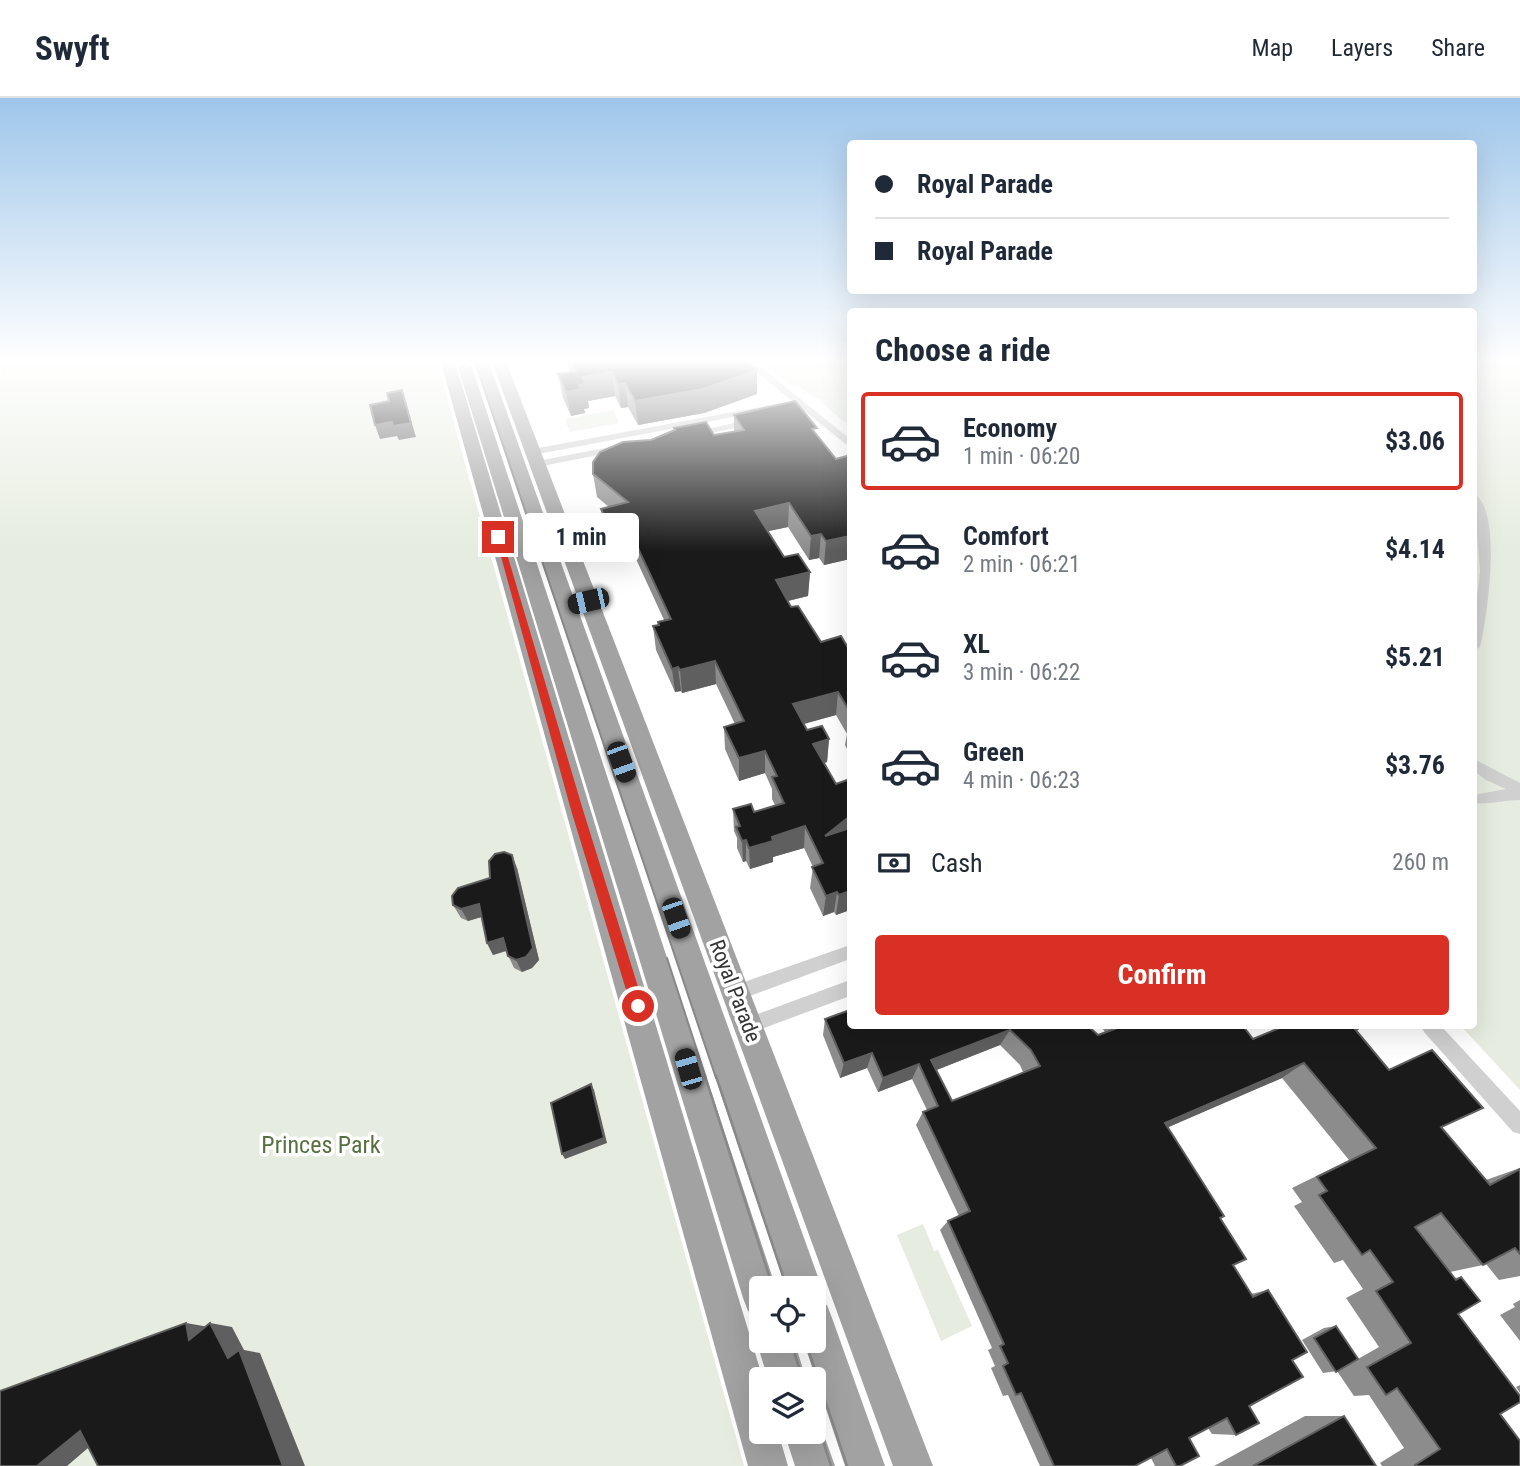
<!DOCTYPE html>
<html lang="en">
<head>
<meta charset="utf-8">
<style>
	:root { --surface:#fff; --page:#f6f6f7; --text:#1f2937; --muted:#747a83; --line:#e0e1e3; --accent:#d93025 }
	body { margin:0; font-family:"Roboto Condensed",sans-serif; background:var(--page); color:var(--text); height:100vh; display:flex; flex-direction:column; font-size:26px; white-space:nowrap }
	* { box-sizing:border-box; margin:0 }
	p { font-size:23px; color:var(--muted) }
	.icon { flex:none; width:38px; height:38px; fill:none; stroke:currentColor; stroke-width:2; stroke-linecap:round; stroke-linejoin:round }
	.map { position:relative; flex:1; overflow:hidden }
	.sheet { position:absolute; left:847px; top:210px; width:630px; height:721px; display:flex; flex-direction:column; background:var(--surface); border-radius:7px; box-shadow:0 7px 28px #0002 }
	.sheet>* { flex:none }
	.hud { position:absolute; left:847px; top:42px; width:630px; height:154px; border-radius:7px; box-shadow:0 7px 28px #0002; display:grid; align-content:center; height:154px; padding:0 28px; background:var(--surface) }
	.tools { position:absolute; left:749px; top:1178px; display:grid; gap:14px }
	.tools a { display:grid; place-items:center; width:77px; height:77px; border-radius:7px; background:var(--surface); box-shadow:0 7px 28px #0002; font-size:35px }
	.end { position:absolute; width:32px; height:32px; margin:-16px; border:9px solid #d93025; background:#fff; box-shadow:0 0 0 4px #fff }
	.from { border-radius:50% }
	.bubble { position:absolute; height:49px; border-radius:7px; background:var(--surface); box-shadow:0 7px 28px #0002; font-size:23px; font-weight:700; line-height:49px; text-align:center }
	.car { position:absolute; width:21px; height:42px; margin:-21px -10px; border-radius:9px; box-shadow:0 0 5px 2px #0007; background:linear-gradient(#222 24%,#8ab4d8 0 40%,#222 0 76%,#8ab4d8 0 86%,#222 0) }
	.hud b { display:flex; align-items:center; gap:24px; height:66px; font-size:26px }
	.hud b+b { border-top:2px solid var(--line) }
	.hud i { width:18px; height:18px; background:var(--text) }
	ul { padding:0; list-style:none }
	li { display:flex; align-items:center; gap:21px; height:98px; margin:0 14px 10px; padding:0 14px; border:4px solid transparent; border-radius:7px }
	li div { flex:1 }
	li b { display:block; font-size:26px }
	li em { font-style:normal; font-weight:700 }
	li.current { border-color:var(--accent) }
	li>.icon { width:63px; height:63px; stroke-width:1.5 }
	h2 { padding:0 28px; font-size:32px; line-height:84px }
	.pay { display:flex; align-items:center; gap:18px; height:77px; padding:0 28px; font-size:26px }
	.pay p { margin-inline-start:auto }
	.primary-button { display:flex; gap:14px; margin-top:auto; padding:14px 28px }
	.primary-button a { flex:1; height:80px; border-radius:7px; background:var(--accent); color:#fff; font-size:28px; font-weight:700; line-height:80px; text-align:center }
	header { display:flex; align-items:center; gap:42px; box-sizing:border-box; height:98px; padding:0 35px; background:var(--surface); border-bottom:2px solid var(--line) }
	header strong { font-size:33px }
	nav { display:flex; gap:38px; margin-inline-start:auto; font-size:24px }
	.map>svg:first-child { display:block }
	.green { fill:#e6ecdf }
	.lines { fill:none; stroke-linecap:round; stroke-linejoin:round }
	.minor { fill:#d0d0d0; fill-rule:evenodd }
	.trunk { fill:#a2a2a2; fill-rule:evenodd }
	.tram-far1 { stroke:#888; stroke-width:2 }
	.tram { stroke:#888; stroke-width:2.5 }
	.wall { fill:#8c8c8c; fill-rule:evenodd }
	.shaded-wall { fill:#5f5f5f }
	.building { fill:#1a1a1a; stroke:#5f5f5f; stroke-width:2; fill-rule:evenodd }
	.route { fill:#d93025 }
	.labels { text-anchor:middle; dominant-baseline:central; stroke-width:7; stroke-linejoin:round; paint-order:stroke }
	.street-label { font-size:21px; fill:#333; stroke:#fff }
	.near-park-label { font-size:24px; fill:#56703f; stroke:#fff }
</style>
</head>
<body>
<header>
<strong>Swyft</strong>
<nav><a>Map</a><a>Layers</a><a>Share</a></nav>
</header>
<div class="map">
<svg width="1520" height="1368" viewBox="0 0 1520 1368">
	<rect width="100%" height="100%" fill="#fff"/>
	<g class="green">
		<polygon points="3,261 436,261 744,1368 0,1368 0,280"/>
		<polygon points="757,261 850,261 850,329 820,303 800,289 790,287"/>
		<polygon points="1474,261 1520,261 1520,992 1461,928 1474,928"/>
		<polygon points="613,312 619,325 570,334 565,321"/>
		<polygon points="923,1126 934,1153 938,1152 972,1228 941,1243 897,1137"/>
	</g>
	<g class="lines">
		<g class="minor">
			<polygon points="741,261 751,261 850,341 850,348 847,347 797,307 533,357 528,354 533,351 792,303"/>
			<polygon points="751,321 754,322 754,326 692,339 687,336"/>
			<polygon points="621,347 624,348 624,352 537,369 532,366 537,363"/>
			<path d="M 1474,396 C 1503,411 1487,522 1480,549 L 1474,553 L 1474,525 L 1480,473 Z"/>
			<path d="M 1474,661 L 1520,685 L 1520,702 C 1506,702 1486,707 1474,705 L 1474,697 L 1506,691 L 1486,682 L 1474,673 Z"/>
			<polygon points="850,847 850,861 736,903 730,901 728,895 730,889"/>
			<polygon points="850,882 850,898 748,936 742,934 739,928 742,922"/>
			<polygon points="1421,928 1441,928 1520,1013 1520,1036 1513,1034 1424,934"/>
		</g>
		<g class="trunk">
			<polygon points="440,261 454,261 763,1281 761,1334 778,1334 788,1368 748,1368"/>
			<polygon points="474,261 488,262 822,1190 817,1203 827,1207 832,1220 885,1368 845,1368 803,1242 814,1242 814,1190 786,1190"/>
			<polygon points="491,261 505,261 933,1368 893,1368"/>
			<polygon points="465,265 472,269 776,1190 761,1190 761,1218 748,1213 743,1200 458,269"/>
			<polygon points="761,1230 761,1242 794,1242 806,1281 768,1281 756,1242"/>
			<polygon points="814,1318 818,1320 835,1368 795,1368 784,1334 814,1334"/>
		</g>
		<g class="tram-far1">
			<polyline points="474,261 716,980"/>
			<polyline points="667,860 706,980"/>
		</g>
		<g class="tram">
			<polyline points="705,978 773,1190"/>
			<polyline points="716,978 787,1190"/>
			<polyline points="790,1242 803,1281"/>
			<polyline points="805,1242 847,1368"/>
			<polyline points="814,1314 831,1368"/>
		</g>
	</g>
	<g class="wall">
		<polygon points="565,261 744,261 757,296 704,315 638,327 628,309 621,310 615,298 588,303 589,310 584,311 585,315 571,318 563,300 558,276 570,274"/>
		<polygon points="734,317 817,337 836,361 850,357 850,461 824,467 819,460 809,462 788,429 768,433 784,459 810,474 808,498 788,503 791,509 821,544 850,553 850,657 845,647 847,636 836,617 804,626 807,632 829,641 827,664 824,665 836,686 850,681 850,812 836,817 834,814 823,818 810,790 813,769 804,750 773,759 773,764 750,771 746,763 743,764 737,750 737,740 734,733 733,711 754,714 775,707 772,701 772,691 765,675 739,683 725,651 724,629 735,626 716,586 682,595 681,593 675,594 656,552 653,528 658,527 658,524 664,522 636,461 618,463 605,434 601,411 609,409 597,399 593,376 714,337 734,334"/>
		<polygon points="517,770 539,862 532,870 522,874 514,870 506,853 493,857 487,845 481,819 468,823 461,820 453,807 490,780"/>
		<path d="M 825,921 L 1088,928 L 1098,937 L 1105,934 L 1101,928 L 1243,928 L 1253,941 L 1284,928 L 1364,928 L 1356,933 L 1389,972 L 1441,1029 L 1486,1082 L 1520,1070 L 1520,1178 L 1499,1182 L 1486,1166 L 1483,1167 L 1450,1174 L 1455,1180 L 1461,1179 L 1458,1216 L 1500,1316 L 1520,1368 L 1382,1368 L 1380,1365 L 1404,1350 L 1369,1297 L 1354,1298 L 1337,1273 L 1323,1275 L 1302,1242 L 1324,1230 L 1336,1228 L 1358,1261 L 1379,1249 L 1346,1200 L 1363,1191 L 1343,1162 L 1334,1165 L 1294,1108 L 1302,1104 L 1292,1090 L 1349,1062 L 1282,980 L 1168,1029 L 1220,1120 L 1233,1167 L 1251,1196 L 1268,1192 L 1292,1262 L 1249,1308 L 1236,1337 L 1212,1336 L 1208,1330 L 1189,1340 L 1180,1368 L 1155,1368 L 1151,1360 L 1135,1368 L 1040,1368 L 1008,1297 L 1003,1298 L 991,1270 L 995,1268 L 988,1252 L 992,1250 L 940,1132 L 948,1123 L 959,1118 L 916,1027 L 923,1014 L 927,1012 L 912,981 L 878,994 L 867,970 L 840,980 L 823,937 ZM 1000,947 L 1020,967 L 1023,974 L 952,1003 L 936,972 Z"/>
		<polygon points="1520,1202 1520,1243 1500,1217 1515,1209 1513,1206"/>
		<polygon points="1520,1287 1520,1295 1516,1289"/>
		<polygon points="1305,1318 1344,1318 1376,1368 1214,1368"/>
	</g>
	<g class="shaded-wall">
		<polygon points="757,272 757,296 704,315 638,327 635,303"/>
		<polygon points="612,274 615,298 588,303 589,310 584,311 585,315 571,318 566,294 579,287 582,279"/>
		<polygon points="625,285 628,309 621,310 618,286"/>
		<polygon points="402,292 416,339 399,342 397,338 380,341 375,327 392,324"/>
		<polygon points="789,405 788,429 755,436 755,413"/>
		<polygon points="821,436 819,460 809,462 811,438"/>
		<polygon points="850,438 850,461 824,467 826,443"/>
		<polygon points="810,474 808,498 775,506 776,482"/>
		<polygon points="715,563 716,586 682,595 680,572"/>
		<polygon points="678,569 681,593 675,594 672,571"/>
		<polygon points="838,594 836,617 792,629 793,606"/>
		<polygon points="829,641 827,664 811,669 813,646"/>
		<polygon points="765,653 765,675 739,683 739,660"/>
		<polygon points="850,718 850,738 825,738"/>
		<polygon points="805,728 804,750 773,759 773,764 750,771 749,750 772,739"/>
		<polygon points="746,742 746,763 743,764 742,743"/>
		<polygon points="512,757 517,770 539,862 532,870 522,874 516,862"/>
		<polygon points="850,793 850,812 836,817 839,797"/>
		<polygon points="837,794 834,814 823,818 826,798"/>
		<polygon points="479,806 485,818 468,823 461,811"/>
		<polygon points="503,840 509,852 493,857 487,845"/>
		<polygon points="1359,928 1364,928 1350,937 1354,930"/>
		<polygon points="1010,932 1000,947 924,977 931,962"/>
		<polygon points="872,955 867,970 840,980 844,965"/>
		<polygon points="1304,965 1282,980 1148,1038 1165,1025"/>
		<polygon points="919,966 912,981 878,994 883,980"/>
		<polygon points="591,986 594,992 607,1045 565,1061 562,1056"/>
		<polygon points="186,1225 209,1229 189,1242"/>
		<polygon points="210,1225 232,1229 244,1252 260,1255 305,1368 283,1368"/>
		<polygon points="109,1332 67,1368 37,1368 80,1333"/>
	</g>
	<g class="building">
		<polygon points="570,261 744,261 757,272 703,291 635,303 625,285 618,286 612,274 582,279 585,286 579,287 581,291 566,294 558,276 576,273"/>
		<polygon points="402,292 411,325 393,328 392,324 375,327 370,307 389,303 387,295"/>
		<polygon points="795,303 817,330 812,331 836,361 850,357 850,438 826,443 821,436 811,438 789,405 755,413 784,459 798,456 810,474 776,482 791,509 798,508 821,544 841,538 850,553 850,614 838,594 793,606 807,632 822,628 829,641 813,646 836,686 850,681 850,718 825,738 850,730 850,793 839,797 837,794 826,798 812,769 823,765 805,728 772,739 773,743 749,750 746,742 742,743 736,729 740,728 733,711 751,706 754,714 784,705 772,679 777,678 765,653 739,660 724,629 744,623 715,563 680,572 678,569 672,571 653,528 659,527 658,524 671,521 632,437 614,440 601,411 628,404 593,376 593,364 600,354 623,344 651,342 675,332 674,330 701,325 706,324 714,337 744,332 734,317"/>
		<polygon points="504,754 512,757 533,850 526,859 516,862 508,858 503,840 487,845 479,806 461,811 453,807 452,798 458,790 490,780 489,763 495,756"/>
		<path d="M 850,912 L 850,928 L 1088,928 L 1098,937 L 1123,928 L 1243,928 L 1253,941 L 1284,928 L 1359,928 L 1354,930 L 1389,972 L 1432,952 L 1483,1010 L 1441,1029 L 1490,1087 L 1520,1071 L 1520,1156 L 1515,1150 L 1483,1167 L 1441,1115 L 1415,1129 L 1456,1182 L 1461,1179 L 1480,1203 L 1458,1216 L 1520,1298 L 1520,1304 L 1500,1316 L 1520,1343 L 1520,1368 L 1415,1368 L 1415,1367 L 1440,1351 L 1397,1290 L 1386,1297 L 1367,1269 L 1411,1245 L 1376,1193 L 1393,1184 L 1370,1152 L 1362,1157 L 1319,1097 L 1327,1093 L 1317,1079 L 1376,1050 L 1304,965 L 1165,1025 L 1224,1118 L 1220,1120 L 1246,1161 L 1233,1167 L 1253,1199 L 1268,1192 L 1307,1254 L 1292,1262 L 1303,1279 L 1249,1308 L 1259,1325 L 1236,1337 L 1227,1320 L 1189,1340 L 1199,1358 L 1180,1368 L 1176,1368 L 1167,1351 L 1135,1368 L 1054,1368 L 1021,1295 L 1016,1297 L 1003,1268 L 1008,1265 L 1000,1248 L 1004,1246 L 948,1123 L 970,1113 L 923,1014 L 938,1008 L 919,966 L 883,980 L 872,955 L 844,965 L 825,921 ZM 1010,932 L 1031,952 L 1040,968 L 952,1003 L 931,962 Z"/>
		<polygon points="591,986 604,1040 562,1056 551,1005"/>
		<polygon points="186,1225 189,1242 210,1225 228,1260 239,1252 283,1368 98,1368 80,1333 37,1368 0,1368 0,1293"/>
		<polygon points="1336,1228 1358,1261 1336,1274 1314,1240"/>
		<polygon points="1344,1318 1376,1368 1253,1368"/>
	</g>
	<linearGradient id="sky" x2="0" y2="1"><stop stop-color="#9ec6ea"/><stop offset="0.58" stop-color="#fff"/><stop offset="1" stop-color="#fff" stop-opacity="0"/></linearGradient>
	<rect width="1520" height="453" fill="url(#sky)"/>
	<polygon class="route" points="495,437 502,439 583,712 644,908 638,914 631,908 571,712"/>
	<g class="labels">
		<g class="street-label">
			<text transform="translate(735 893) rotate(69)">Royal Parade</text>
		</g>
		<g class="near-park-label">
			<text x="321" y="1047">Princes Park</text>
		</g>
	</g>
</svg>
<div class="tools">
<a><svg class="icon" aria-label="locate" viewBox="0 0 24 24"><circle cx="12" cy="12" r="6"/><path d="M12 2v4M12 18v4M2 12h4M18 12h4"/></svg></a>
<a><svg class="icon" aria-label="layers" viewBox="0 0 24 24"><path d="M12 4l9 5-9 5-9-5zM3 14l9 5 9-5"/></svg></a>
</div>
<i class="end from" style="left:638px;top:908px"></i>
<i class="end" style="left:498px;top:439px"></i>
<div class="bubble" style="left:523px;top:415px;width:116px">1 min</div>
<i class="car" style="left:588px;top:503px;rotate:257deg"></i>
<i class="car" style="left:621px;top:664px;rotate:160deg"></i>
<i class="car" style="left:676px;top:820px;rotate:161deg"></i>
<i class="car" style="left:688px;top:971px;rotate:344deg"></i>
<div class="hud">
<b><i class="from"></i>Royal Parade</b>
<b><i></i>Royal Parade</b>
</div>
<section class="sheet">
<h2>Choose a ride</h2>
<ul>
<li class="current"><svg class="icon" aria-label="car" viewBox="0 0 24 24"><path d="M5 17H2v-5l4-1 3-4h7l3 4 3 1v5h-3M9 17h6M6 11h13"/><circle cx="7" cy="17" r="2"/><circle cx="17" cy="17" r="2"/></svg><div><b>Economy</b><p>1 min · 06:20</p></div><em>$3.06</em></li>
<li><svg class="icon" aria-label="car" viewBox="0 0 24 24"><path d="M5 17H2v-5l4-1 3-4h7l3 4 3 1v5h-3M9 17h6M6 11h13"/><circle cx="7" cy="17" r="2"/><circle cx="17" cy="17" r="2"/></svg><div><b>Comfort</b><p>2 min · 06:21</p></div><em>$4.14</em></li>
<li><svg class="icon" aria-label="car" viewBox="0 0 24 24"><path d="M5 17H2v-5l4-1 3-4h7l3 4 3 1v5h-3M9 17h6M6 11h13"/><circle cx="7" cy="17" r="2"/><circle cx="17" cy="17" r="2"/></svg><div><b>XL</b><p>3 min · 06:22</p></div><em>$5.21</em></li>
<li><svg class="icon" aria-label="car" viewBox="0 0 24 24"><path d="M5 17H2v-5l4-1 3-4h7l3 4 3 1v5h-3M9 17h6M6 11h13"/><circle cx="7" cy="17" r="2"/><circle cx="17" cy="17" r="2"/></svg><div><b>Green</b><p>4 min · 06:23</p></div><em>$3.76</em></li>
</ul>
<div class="pay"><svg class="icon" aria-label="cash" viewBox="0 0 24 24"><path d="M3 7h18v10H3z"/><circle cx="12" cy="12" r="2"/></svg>Cash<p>260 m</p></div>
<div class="primary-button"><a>Confirm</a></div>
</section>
</div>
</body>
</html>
